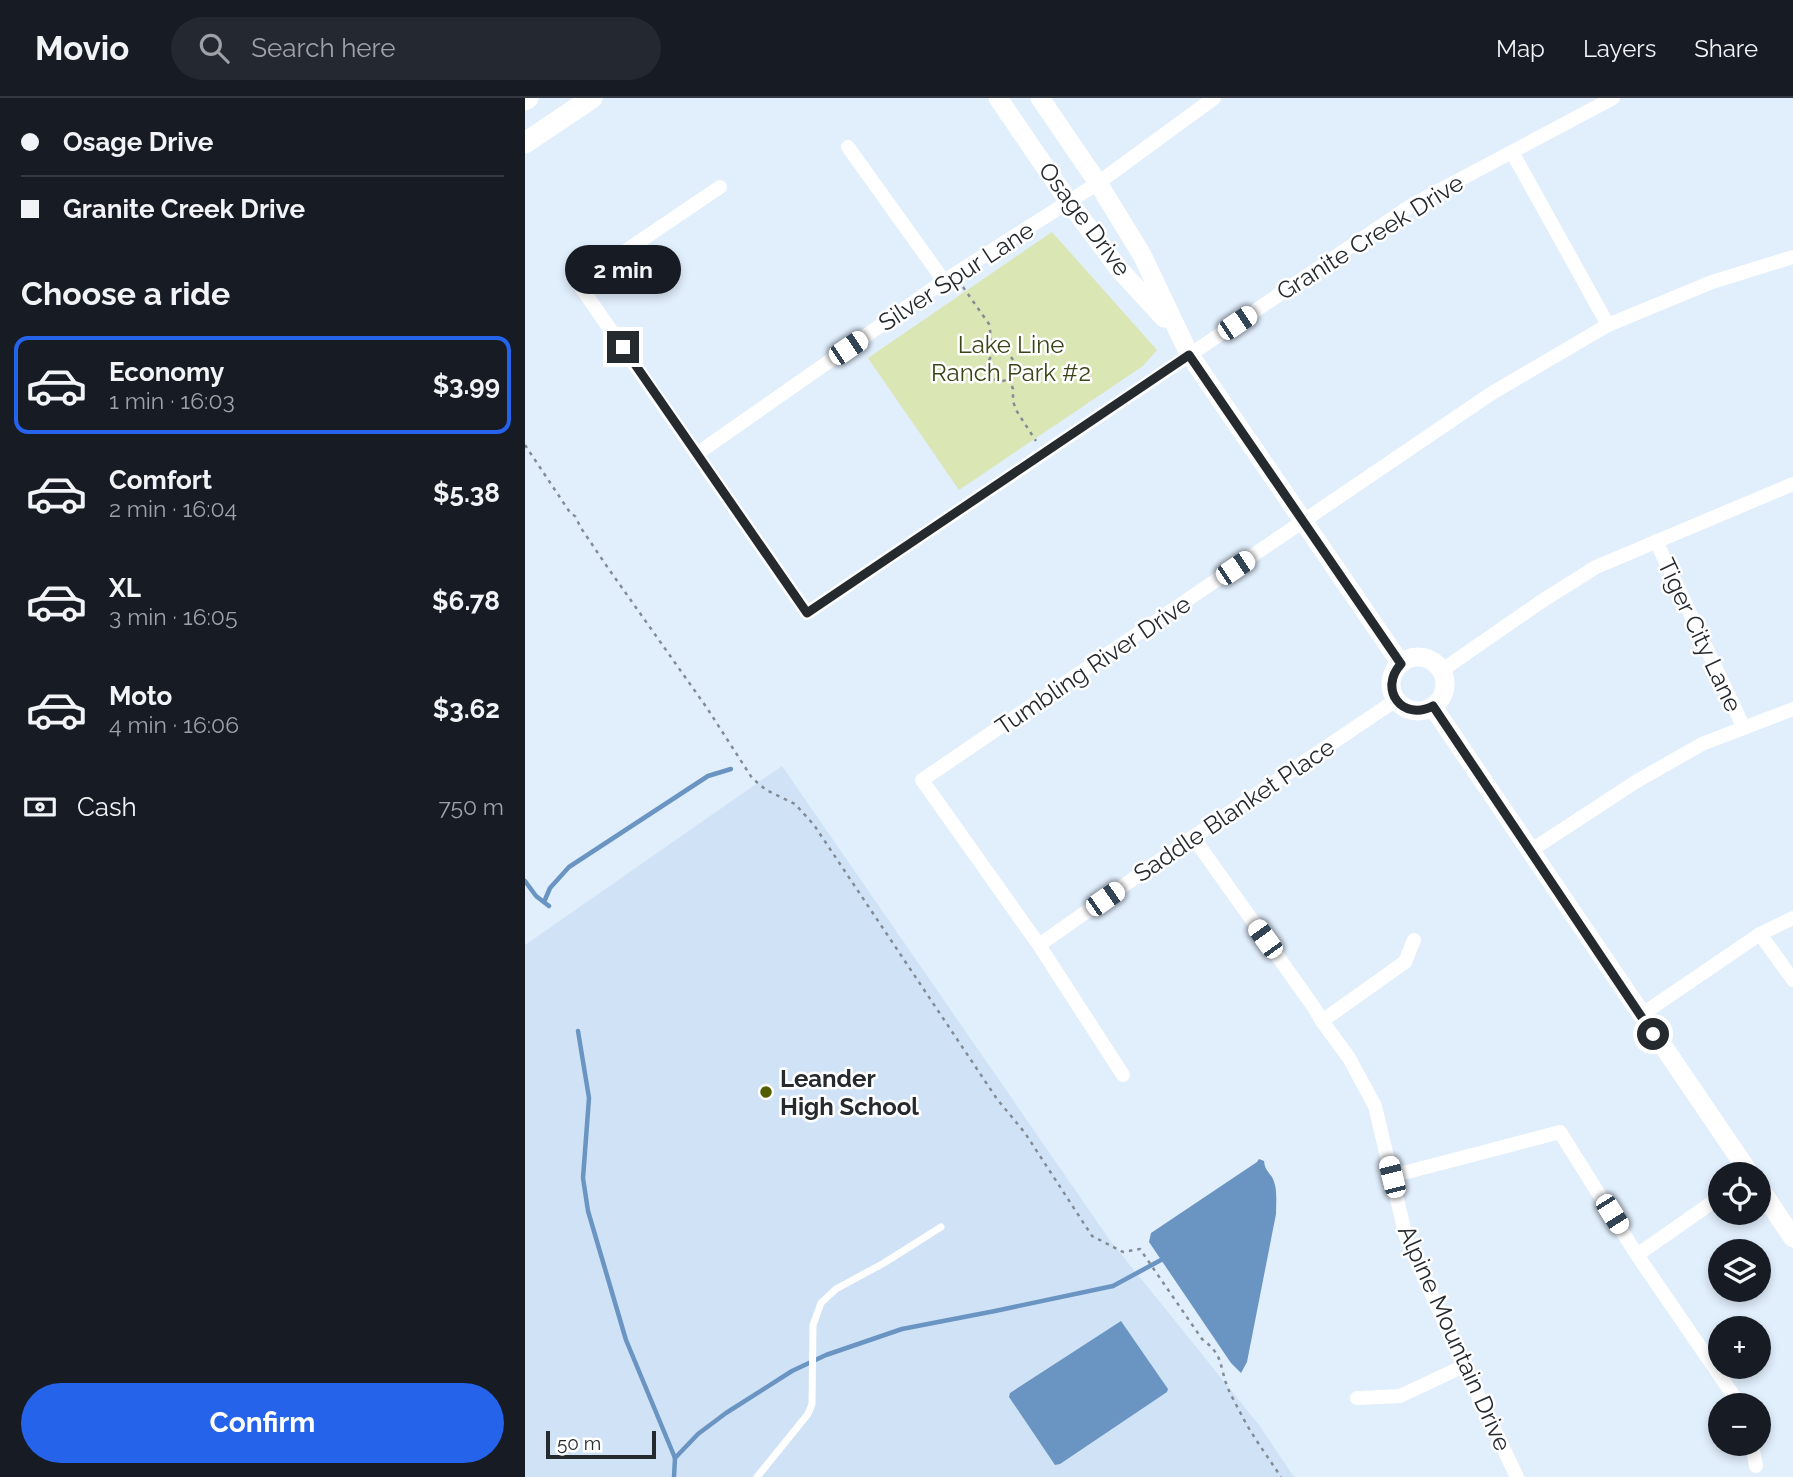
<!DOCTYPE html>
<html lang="en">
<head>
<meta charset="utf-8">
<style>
	:root { --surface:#171b24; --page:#242831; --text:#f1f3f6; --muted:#9ea1a6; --line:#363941; --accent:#2563eb }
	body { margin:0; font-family:Raleway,sans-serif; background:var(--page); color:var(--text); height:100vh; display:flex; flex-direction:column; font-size:26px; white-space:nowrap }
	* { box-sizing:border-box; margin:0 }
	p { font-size:23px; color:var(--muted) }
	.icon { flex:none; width:38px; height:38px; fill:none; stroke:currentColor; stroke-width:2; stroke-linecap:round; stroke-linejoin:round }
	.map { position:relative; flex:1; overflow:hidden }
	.side { display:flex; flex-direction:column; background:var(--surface); width:525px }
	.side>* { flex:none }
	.hud { display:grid; align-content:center; height:154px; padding:0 21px; background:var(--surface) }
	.tools { position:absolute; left:1183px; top:1064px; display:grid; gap:14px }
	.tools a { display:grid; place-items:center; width:63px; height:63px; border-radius:50%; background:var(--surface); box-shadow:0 4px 10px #0003; font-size:35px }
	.scale { position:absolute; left:21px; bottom:18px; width:110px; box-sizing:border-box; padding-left:7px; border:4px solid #252a2f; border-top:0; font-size:19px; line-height:24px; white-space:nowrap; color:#252a2f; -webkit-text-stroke:5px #fff; paint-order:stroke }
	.end { position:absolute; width:32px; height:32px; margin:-16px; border:9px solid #252a2f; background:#fff; box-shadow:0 0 0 4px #fff }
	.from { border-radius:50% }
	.bubble { position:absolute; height:49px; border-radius:24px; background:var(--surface); box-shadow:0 4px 10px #0003; font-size:23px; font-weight:700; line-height:49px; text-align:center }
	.car { position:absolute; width:21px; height:42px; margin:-21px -10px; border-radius:9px; box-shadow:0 0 5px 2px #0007; background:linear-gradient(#fff 24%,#345 0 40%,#fff 0 76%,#345 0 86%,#fff 0) }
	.hud b { display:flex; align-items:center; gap:24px; height:66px; font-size:26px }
	.hud b+b { border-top:2px solid var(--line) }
	.hud i { width:18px; height:18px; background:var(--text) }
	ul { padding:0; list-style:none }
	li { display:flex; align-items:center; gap:21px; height:98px; margin:0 14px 10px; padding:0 7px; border:4px solid transparent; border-radius:14px }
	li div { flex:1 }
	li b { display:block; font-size:26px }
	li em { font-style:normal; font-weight:700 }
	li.selected { border-color:var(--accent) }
	li>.icon { width:63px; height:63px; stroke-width:1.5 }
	h2 { padding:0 21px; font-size:32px; line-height:84px }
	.pay { display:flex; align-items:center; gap:18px; height:77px; padding:0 21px; font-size:26px }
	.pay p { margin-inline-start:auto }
	.cta { display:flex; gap:14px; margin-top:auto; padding:14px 21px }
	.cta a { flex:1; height:80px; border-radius:42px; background:var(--accent); color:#fff; font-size:28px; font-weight:700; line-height:80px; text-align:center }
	header { display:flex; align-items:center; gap:42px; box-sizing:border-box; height:98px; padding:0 35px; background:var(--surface); border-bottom:2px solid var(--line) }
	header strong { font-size:33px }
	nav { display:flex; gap:38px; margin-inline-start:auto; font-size:24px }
	.search { width:490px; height:63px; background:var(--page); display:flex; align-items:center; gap:18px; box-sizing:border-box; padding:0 24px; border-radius:38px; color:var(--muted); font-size:26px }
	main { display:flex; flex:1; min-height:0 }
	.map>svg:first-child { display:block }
	.built { fill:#d0e2f6 }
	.green { fill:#dae6b4 }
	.water { fill:#6a95c2 }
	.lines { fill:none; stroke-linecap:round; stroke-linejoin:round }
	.stream { stroke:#6a95c2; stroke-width:4.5 }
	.path { stroke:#838c95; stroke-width:2.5; stroke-dasharray:3.5 5; stroke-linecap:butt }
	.service { stroke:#fff; stroke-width:7 }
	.minor { stroke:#fff; stroke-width:14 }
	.tertiary { stroke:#fff; stroke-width:19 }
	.secondary { stroke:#fff; stroke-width:21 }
	.route { stroke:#252a2f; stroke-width:9 }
	.poi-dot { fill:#525f00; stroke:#fff; stroke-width:2.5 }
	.labels { text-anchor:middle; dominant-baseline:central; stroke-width:5; stroke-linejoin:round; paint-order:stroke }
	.street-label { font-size:24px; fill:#252a2f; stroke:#fff }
	.park-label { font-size:24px; fill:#3b4417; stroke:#fff }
	.poi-label { font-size:24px; font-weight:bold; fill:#252a2f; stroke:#fff; text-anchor:start }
</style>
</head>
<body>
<header>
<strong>Movio</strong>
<div class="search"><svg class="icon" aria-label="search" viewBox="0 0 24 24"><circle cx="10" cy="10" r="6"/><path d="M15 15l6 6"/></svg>Search here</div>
<nav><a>Map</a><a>Layers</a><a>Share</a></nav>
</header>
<main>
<section class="side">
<div class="hud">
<b><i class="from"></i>Osage Drive</b>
<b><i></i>Granite Creek Drive</b>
</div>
<h2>Choose a ride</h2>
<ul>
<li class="selected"><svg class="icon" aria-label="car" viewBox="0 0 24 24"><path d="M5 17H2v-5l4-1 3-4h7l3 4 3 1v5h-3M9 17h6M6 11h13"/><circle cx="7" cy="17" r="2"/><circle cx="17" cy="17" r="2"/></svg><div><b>Economy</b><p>1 min · 16:03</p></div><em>$3.99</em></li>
<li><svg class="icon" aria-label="car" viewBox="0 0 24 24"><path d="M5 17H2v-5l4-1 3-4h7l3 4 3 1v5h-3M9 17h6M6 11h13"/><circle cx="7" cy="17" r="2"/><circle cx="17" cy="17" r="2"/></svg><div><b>Comfort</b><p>2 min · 16:04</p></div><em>$5.38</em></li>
<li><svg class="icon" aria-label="car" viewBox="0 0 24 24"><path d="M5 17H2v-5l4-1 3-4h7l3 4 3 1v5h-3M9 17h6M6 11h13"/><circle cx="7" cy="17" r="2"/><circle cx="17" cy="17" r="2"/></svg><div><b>XL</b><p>3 min · 16:05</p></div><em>$6.78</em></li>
<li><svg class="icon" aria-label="car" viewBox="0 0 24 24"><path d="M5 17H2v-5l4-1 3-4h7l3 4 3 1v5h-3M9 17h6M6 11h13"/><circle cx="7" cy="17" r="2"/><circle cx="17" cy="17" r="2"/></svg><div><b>Moto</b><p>4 min · 16:06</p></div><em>$3.62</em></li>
</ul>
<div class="pay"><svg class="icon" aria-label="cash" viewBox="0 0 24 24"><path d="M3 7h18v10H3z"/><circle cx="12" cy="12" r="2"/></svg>Cash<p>750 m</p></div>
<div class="cta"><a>Confirm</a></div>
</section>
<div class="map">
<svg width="1268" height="1379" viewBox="0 0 1268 1379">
	<rect width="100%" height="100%" fill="#e1eefc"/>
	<polygon class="built" points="257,668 584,1141 734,1327 769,1379 0,1379 0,847"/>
	<polygon class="green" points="527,134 632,252 618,268 434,392 343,260"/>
	<g class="water">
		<path d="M 734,1061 L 739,1063 C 740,1071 742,1072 747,1079 C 753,1090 751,1104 751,1116 L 722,1264 L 716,1275 L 706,1265 L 624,1144 L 626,1135 L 732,1064 Z"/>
		<polygon points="596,1223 643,1291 642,1294 535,1366 530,1367 484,1299 485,1295"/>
	</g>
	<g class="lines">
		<g class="stream">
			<polyline points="0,783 11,798 24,808"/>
			<polyline points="19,804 25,790 44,769 183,678 206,671"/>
			<polyline points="53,933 64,1000 58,1080 63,1113 101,1242 150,1360 149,1379"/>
			<polyline points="150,1360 173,1336 201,1315 267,1273 301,1257 377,1231 470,1213 588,1188 636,1162"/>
		</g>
		<g class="path">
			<path d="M 438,189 L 464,226 C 467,237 463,246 469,257"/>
			<circle cx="476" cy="269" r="14"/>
			<polyline points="484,280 488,291 488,303 491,312 511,343"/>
			<path d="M 0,347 L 46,416 L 50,418 L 56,430 L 83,470 L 182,610 L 227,680 L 241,692 L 270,706 L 289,727 L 472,1001 L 500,1035 L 567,1138 L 598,1154 L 615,1151 L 677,1241 C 698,1257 694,1265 702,1288 C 706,1298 712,1308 717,1318 C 728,1339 743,1359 756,1379"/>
		</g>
		<polyline class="service" points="232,1379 283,1316 287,1306 288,1227 296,1205 311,1191 359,1165 416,1129"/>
		<g class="minor">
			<polyline points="323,49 419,183"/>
			<polyline points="987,54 1083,227"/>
			<polyline points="195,89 53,185 282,515 887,107 1088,0"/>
			<polyline points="173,355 419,183 573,85 689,0"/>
			<polyline points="1131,443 1219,630"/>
			<polyline points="916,573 1017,503 1071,469 1268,386"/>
			<polyline points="668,739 788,908 797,923 824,960 850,1008 881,1139 939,1268 992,1379"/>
			<polyline points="1005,753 1112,683 1177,646 1268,611"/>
			<polyline points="1235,836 1268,882"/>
			<polyline points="514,847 668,739 871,602"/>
			<polyline points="1116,917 1235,836 1268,820"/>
			<polyline points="797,923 880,864 889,842"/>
			<polyline points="598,977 514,847 397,682 967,295 1083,227 1187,184 1268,159"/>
			<polyline points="867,1078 1035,1034 1112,1157 1215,1307"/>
			<polyline points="1112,1157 1195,1099"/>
			<polyline points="832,1300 875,1298 939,1268"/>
			<polyline points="1227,1346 1231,1368"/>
		</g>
		<g class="tertiary">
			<polyline points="473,0 544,104 594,171 639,220"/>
			<polyline points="515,0 573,85 617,157 664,256 876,566"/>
			<circle cx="893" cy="586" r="27"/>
			<polyline points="908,609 1225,1076"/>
			<polyline points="1234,1089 1268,1140"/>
		</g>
		<g class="secondary">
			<polyline points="0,2 3,0"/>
			<polyline points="0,45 67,0"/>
		</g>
	</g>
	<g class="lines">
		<path class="route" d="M 98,249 L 282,515 L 664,257 L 876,566 C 853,591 877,624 908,608 L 1128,936"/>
	</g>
	<circle class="poi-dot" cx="241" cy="994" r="7"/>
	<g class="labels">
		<g class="street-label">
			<text transform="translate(560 121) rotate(53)">Osage Drive</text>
			<text transform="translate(845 139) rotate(-32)">Granite Creek Drive</text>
			<text transform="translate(431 178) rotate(-33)">Silver Spur Lane</text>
			<text transform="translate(1175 537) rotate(65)">Tiger City Lane</text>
			<text transform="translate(568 567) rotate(-34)">Tumbling River Drive</text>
			<text transform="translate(709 712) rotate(-34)">Saddle Blanket Place</text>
			<text transform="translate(930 1240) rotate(66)">Alpine Mountain Drive</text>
		</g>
		<g class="park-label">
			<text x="486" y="246">Lake Line<tspan x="486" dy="28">Ranch Park #2</tspan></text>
		</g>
		<g class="poi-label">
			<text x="255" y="980">Leander<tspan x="255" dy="28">High School</tspan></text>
		</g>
	</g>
</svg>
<div class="tools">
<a><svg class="icon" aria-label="locate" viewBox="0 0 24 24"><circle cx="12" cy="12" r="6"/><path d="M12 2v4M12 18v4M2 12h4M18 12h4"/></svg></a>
<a><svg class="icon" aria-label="layers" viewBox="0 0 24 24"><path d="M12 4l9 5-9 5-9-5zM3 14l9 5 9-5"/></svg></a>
<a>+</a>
<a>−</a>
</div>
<div class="scale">50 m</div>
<i class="end from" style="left:1128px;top:936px"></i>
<i class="end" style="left:98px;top:249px"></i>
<div class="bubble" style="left:40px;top:147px;width:116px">2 min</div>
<i class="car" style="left:712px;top:225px;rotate:56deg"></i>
<i class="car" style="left:323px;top:250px;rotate:56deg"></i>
<i class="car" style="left:710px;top:470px;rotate:56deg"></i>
<i class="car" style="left:580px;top:801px;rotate:55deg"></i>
<i class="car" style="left:740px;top:841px;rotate:324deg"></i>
<i class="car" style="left:867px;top:1079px;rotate:346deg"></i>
<i class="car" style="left:1087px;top:1116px;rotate:148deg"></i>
</div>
</main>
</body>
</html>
